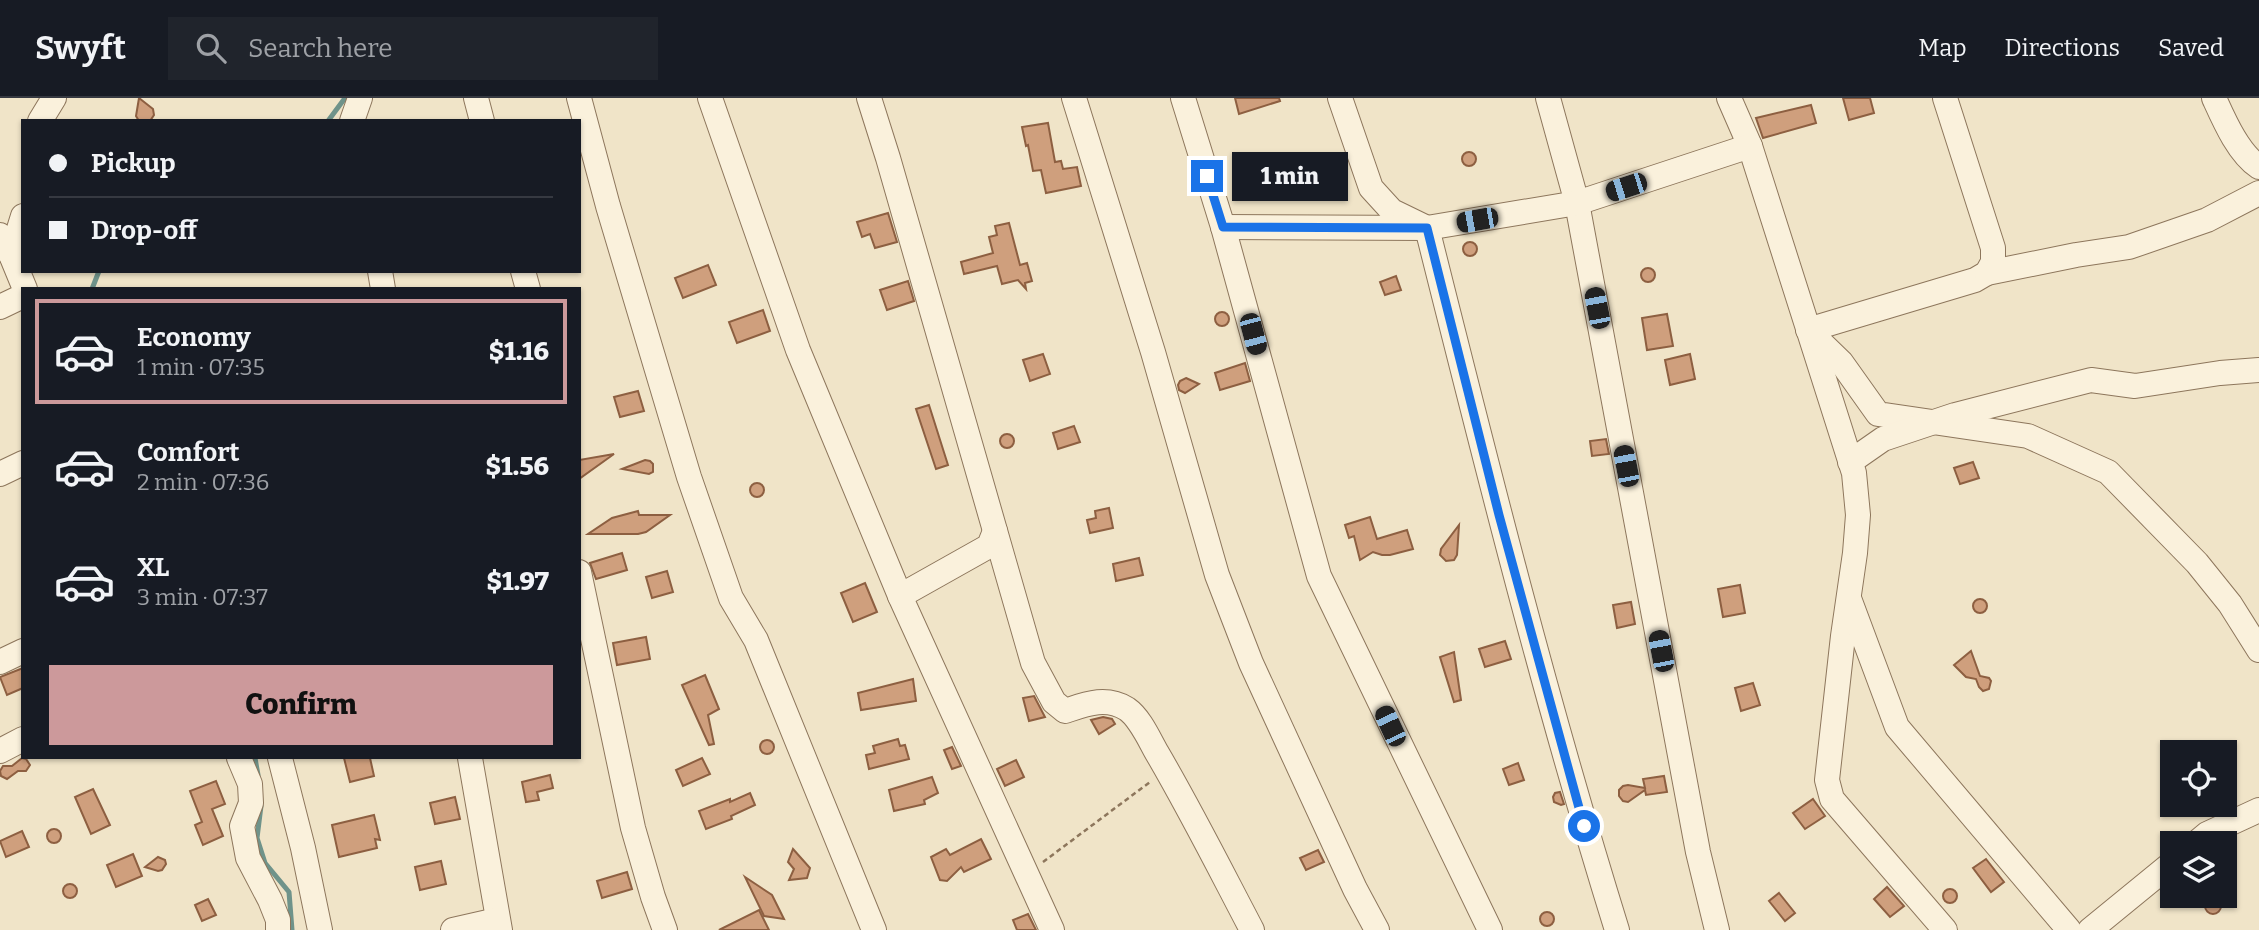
<!DOCTYPE html>
<html lang="en">
<head>
<meta charset="utf-8">
<style>
	:root { --surface:#171b24; --page:#20242c; --text:#f1f3f6; --muted:#9ea1a6; --line:#363941; --accent:#cc999b }
	body { margin:0; font-family:Bitter,serif; background:var(--page); color:var(--text); height:100vh; display:flex; flex-direction:column; font-size:26px; white-space:nowrap }
	* { box-sizing:border-box; margin:0 }
	p { font-size:23px; color:var(--muted) }
	.icon { flex:none; width:38px; height:38px; fill:none; stroke:currentColor; stroke-width:2; stroke-linecap:round; stroke-linejoin:round }
	.map { position:relative; flex:1; overflow:hidden }
	.side { position:absolute; left:21px; top:189px; width:560px; height:472px; display:flex; flex-direction:column; background:var(--surface); border-radius:0px; box-shadow:0 2px 5px #0004 }
	.side>* { flex:none }
	.guide { position:absolute; left:21px; top:21px; width:560px; height:154px; border-radius:0px; box-shadow:0 2px 5px #0004; display:grid; align-content:center; height:154px; padding:0 28px; background:var(--surface) }
	.tools { position:absolute; left:2160px; top:642px; display:grid; gap:14px }
	.tools a { display:grid; place-items:center; width:77px; height:77px; border-radius:0px; background:var(--surface); box-shadow:0 2px 5px #0004; font-size:35px }
	.end { position:absolute; width:32px; height:32px; margin:-16px; border:9px solid #1a73e8; background:#fff; box-shadow:0 0 0 4px #fff }
	.from { border-radius:50% }
	.bubble { position:absolute; height:49px; border-radius:0px; background:var(--surface); box-shadow:0 2px 5px #0004; font-size:23px; font-weight:800; line-height:49px; text-align:center }
	.car { position:absolute; width:21px; height:42px; margin:-21px -10px; border-radius:9px; box-shadow:0 0 5px 2px #0007; background:linear-gradient(#222 24%,#8ab4d8 0 40%,#222 0 76%,#8ab4d8 0 86%,#222 0) }
	.guide b { display:flex; align-items:center; gap:24px; height:66px; font-size:26px }
	.guide b+b { border-top:2px solid var(--line) }
	.guide i { width:18px; height:18px; background:var(--text) }
	ul { padding:12px 0 0; list-style:none }
	li { display:flex; align-items:center; gap:21px; height:105px; margin:0 14px 10px; padding:0 14px; border:4px solid transparent; border-radius:0px }
	li div { flex:1 }
	li b { display:block; font-size:26px }
	li em { font-style:normal; font-weight:800 }
	li.on { border-color:var(--accent) }
	li>.icon { width:63px; height:63px; stroke-width:1.5 }
	.action { display:flex; gap:14px; margin-top:auto; padding:14px 28px }
	.action a { flex:1; height:80px; border-radius:0px; background:var(--accent); color:#111; font-size:28px; font-weight:800; line-height:80px; text-align:center }
	header { display:flex; align-items:center; gap:42px; box-sizing:border-box; height:98px; padding:0 35px; background:var(--surface); border-bottom:2px solid var(--line) }
	header strong { font-size:33px }
	nav { display:flex; gap:38px; margin-inline-start:auto; font-size:24px }
	.search { width:490px; height:63px; background:var(--page); display:flex; align-items:center; gap:18px; box-sizing:border-box; padding:0 24px; border-radius:0px; color:var(--muted); font-size:26px }
	.map>svg:first-child { display:block }
	.lines { fill:none; stroke-linecap:round; stroke-linejoin:round }
	.stream { stroke:#6f938a; stroke-width:5 }
	.building { fill:#cf9f7d; stroke:#8d5f41; stroke-width:2 }
	.minor-casing { stroke:#8d765c; stroke-width:26 }
	.path { stroke:#8d765c; stroke-width:2.5; stroke-dasharray:5 3.5; stroke-linecap:butt }
	.minor { stroke:#faf1dc; stroke-width:24 }
	.route { stroke:#1a73e8; stroke-width:9 }
</style>
</head>
<body>
<header>
<strong>Swyft</strong>
<div class="search"><svg class="icon" aria-label="search" viewBox="0 0 24 24"><circle cx="10" cy="10" r="6"/><path d="M15 15l6 6"/></svg>Search here</div>
<nav><a>Map</a><a>Directions</a><a>Saved</a></nav>
</header>
<div class="map">
<svg width="2259" height="832" viewBox="0 0 2259 832">
	<rect width="100%" height="100%" fill="#f0e4c8"/>
	<g class="lines">
		<g class="stream">
			<polyline points="328,23 345,0"/>
			<polyline points="92,191 99,173"/>
			<polyline points="255,660 258,677"/>
			<polyline points="261,708 257,740 265,765 289,794 292,832"/>
		</g>
	</g>
	<g class="building">
		<polygon points="139,0 153,11 154,17 150,23 139,23 136,18"/>
		<polygon points="1235,0 1279,0 1280,3 1239,16"/>
		<polygon points="1843,0 1870,0 1874,15 1849,22"/>
		<polygon points="1811,7 1816,25 1763,40 1756,20"/>
		<polygon points="1048,25 1055,64 1061,63 1063,71 1077,69 1081,88 1046,95 1041,72 1033,73 1028,47 1026,48 1022,29"/>
		<circle cx="1469" cy="61" r="7"/>
		<polygon points="888,115 897,144 875,150 870,136 862,139 857,124"/>
		<polygon points="1009,125 1020,167 1027,165 1032,183 1025,185 1026,191 1018,182 1002,186 997,168 964,176 961,164 993,155 989,139 997,137 995,128"/>
		<circle cx="1470" cy="151" r="7"/>
		<polygon points="708,167 716,187 683,200 675,180"/>
		<circle cx="1648" cy="177" r="7"/>
		<polygon points="1396,178 1401,192 1385,197 1380,184"/>
		<polygon points="908,183 914,203 887,212 880,192"/>
		<polygon points="763,212 770,233 737,245 729,224"/>
		<circle cx="1222" cy="221" r="7"/>
		<polygon points="1667,216 1673,248 1647,252 1642,220"/>
		<polygon points="1043,256 1050,276 1030,283 1023,262"/>
		<polygon points="1690,256 1695,281 1670,287 1665,262"/>
		<polygon points="1245,265 1250,283 1220,292 1215,275"/>
		<polygon points="1186,280 1199,286 1185,295 1179,292 1178,287 1180,283"/>
		<polygon points="638,293 644,313 620,319 614,299"/>
		<polygon points="929,307 948,367 936,371 916,311"/>
		<polygon points="1074,328 1080,344 1058,351 1053,335"/>
		<circle cx="1007" cy="343" r="7"/>
		<polygon points="1606,341 1609,356 1592,358 1590,343"/>
		<polygon points="614,356 579,381 579,362"/>
		<polygon points="645,362 650,363 653,366 653,374 649,376 622,371"/>
		<polygon points="1973,364 1979,380 1960,386 1954,370"/>
		<circle cx="757" cy="392" r="7"/>
		<polygon points="1109,410 1113,430 1090,435 1087,422 1096,420 1095,413"/>
		<polygon points="638,413 639,417 670,417 646,434 638,436 588,436 612,420"/>
		<polygon points="1370,419 1377,441 1407,432 1413,451 1390,457 1382,457 1373,454 1360,462 1354,438 1349,440 1345,427"/>
		<polygon points="1459,427 1457,457 1454,462 1446,463 1440,457 1441,451"/>
		<polygon points="622,455 627,472 596,481 590,465"/>
		<polygon points="1139,460 1143,477 1116,483 1113,466"/>
		<polygon points="667,473 673,494 652,500 646,479"/>
		<polygon points="865,485 877,514 853,524 841,495"/>
		<polygon points="1740,487 1745,515 1723,519 1718,491"/>
		<circle cx="1980" cy="508" r="7"/>
		<polygon points="1631,504 1635,526 1617,530 1613,507"/>
		<polygon points="646,539 650,561 617,567 613,545"/>
		<polygon points="1505,543 1511,561 1485,569 1479,551"/>
		<polygon points="1971,553 1980,578 1989,580 1991,583 1989,591 1983,593 1979,589 1976,581 1966,579 1954,567"/>
		<polygon points="1454,554 1461,602 1454,604 1440,559"/>
		<polygon points="23,570 23,590 7,597 0,579"/>
		<polygon points="705,577 719,611 708,617 714,646 709,647 682,587"/>
		<polygon points="913,581 916,603 861,612 858,595"/>
		<polygon points="1753,585 1760,607 1741,613 1735,590"/>
		<polygon points="1034,598 1045,619 1029,623 1023,600"/>
		<polygon points="1103,619 1112,621 1115,626 1099,636 1091,622"/>
		<polygon points="898,641 900,648 905,647 909,661 869,671 866,657 875,655 873,648"/>
		<circle cx="767" cy="649" r="7"/>
		<polygon points="952,649 961,668 952,671 944,652"/>
		<polygon points="22,660 26,661 30,667 26,673 18,673 7,681 1,678 0,673 3,668 12,668"/>
		<polygon points="344,660 370,660 374,678 350,684"/>
		<polygon points="702,660 710,676 683,688 676,672"/>
		<polygon points="1016,662 1024,679 1005,688 997,671"/>
		<polygon points="1518,665 1524,682 1509,687 1503,671"/>
		<polygon points="550,677 553,690 537,694 539,702 526,704 522,684"/>
		<polygon points="1664,678 1667,694 1646,697 1645,692 1628,704 1623,703 1619,698 1619,692 1623,688 1628,687 1645,690 1643,681"/>
		<polygon points="932,679 938,695 924,702 925,706 894,713 889,692"/>
		<polygon points="216,683 225,706 212,711 223,738 203,747 195,727 202,724 190,693"/>
		<polygon points="93,691 110,727 91,736 75,699"/>
		<polygon points="1560,694 1564,706 1561,707 1554,704 1553,699 1555,695"/>
		<polygon points="750,695 755,707 731,718 732,721 706,731 699,713 730,701 730,704"/>
		<polygon points="455,699 460,721 435,726 430,705"/>
		<polygon points="1813,701 1825,718 1805,731 1793,715"/>
		<polygon points="374,717 380,742 375,741 377,750 339,759 332,727"/>
		<circle cx="54" cy="738" r="7"/>
		<polygon points="22,733 29,749 6,759 0,743"/>
		<polygon points="981,741 991,761 964,774 961,769 947,783 940,782 931,759 946,751 950,757"/>
		<polygon points="793,751 810,770 807,780 789,782 794,771 788,764"/>
		<polygon points="1318,752 1324,764 1306,772 1300,760"/>
		<polygon points="133,756 142,778 116,789 107,767"/>
		<polygon points="158,759 165,762 166,766 162,772 158,773 145,769"/>
		<polygon points="1986,761 2004,784 1991,794 1973,770"/>
		<polygon points="441,763 446,786 420,792 415,769"/>
		<polygon points="627,774 632,791 602,800 597,783"/>
		<polygon points="745,779 772,797 784,821 764,818"/>
		<circle cx="70" cy="793" r="7"/>
		<polygon points="1887,789 1904,808 1890,819 1874,801"/>
		<circle cx="1950" cy="798" r="7"/>
		<polygon points="1779,795 1795,815 1785,823 1769,803"/>
		<circle cx="2213" cy="808" r="8"/>
		<polygon points="208,801 216,817 202,823 195,807"/>
		<polygon points="759,812 769,832 719,832"/>
		<circle cx="1547" cy="821" r="7"/>
		<polygon points="1028,816 1036,832 1017,832 1013,822"/>
	</g>
	<g class="lines">
		<g class="minor-casing">
			<g id="minor">
				<polyline points="476,0 482,23"/>
				<polyline points="579,0 608,108 689,379 731,500 756,542 874,832"/>
				<polyline points="710,0 798,252 900,498 1052,832"/>
				<path d="M 869,0 L 888,60 L 1033,565 L 1054,604 L 1065,613 C 1086,606 1106,598 1127,611 C 1140,620 1149,641 1157,655 C 1191,713 1221,773 1252,832"/>
				<polyline points="1074,0 1153,254 1217,477 1251,565 1355,791 1377,832"/>
				<polyline points="1183,0 1223,129 1319,478 1490,832"/>
				<path d="M 1340,0 L 1371,90 L 1392,113 L 1427,130 C 1486,365 1545,601 1617,832"/>
				<polyline points="1548,0 1577,105 1698,754 1717,832"/>
				<polyline points="1729,0 1750,48 1854,375 1858,417 1855,455 1843,538 1827,682 1832,701 1945,832"/>
				<polyline points="1945,0 1993,150 1993,164 1987,175 1975,182 1808,232 1841,264 1878,316 2028,338 2108,374 2197,465 2230,506 2259,552"/>
				<path d="M 2214,0 C 2224,22 2238,55 2259,69"/>
				<polyline points="40,23 54,0"/>
				<polyline points="352,23 360,0"/>
				<polyline points="1223,129 1427,130 1577,105 1750,48"/>
				<polyline points="0,137 11,157 25,191"/>
				<polyline points="11,157 23,118"/>
				<polyline points="380,173 383,191"/>
				<polyline points="523,173 528,191"/>
				<polyline points="1987,175 2076,157 2129,149 2207,122 2259,95"/>
				<polyline points="0,209 23,198"/>
				<polyline points="1850,364 1883,341 1955,317 2091,282 2135,288 2220,275 2259,272"/>
				<polyline points="0,376 23,365"/>
				<polyline points="579,474 633,730 653,799 665,832"/>
				<polyline points="900,498 989,448 995,433"/>
				<polyline points="1850,503 1897,629 2069,832"/>
				<polyline points="0,564 23,553"/>
				<polyline points="0,653 23,641"/>
				<polyline points="239,660 250,686 251,705 242,728 248,760 270,802 278,822 278,832"/>
				<polyline points="280,660 303,750 320,832"/>
				<polyline points="470,660 500,832"/>
				<polyline points="2195,746 2207,736 2259,712"/>
				<polyline points="453,832 497,822"/>
				<polyline points="2090,832 2172,765"/>
			</g>
		</g>
		<polyline class="path" points="1043,764 1150,684"/>
		<use href="#minor" class="minor"/>
	</g>
	<g class="lines">
		<polyline class="route" points="1207,78 1223,129 1427,130 1499,417 1584,728"/>
	</g>
</svg>
<div class="tools">
<a><svg class="icon" aria-label="locate" viewBox="0 0 24 24"><circle cx="12" cy="12" r="6"/><path d="M12 2v4M12 18v4M2 12h4M18 12h4"/></svg></a>
<a><svg class="icon" aria-label="layers" viewBox="0 0 24 24"><path d="M12 4l9 5-9 5-9-5zM3 14l9 5 9-5"/></svg></a>
</div>
<i class="end from" style="left:1584px;top:728px"></i>
<i class="end" style="left:1207px;top:78px"></i>
<div class="bubble" style="left:1232px;top:54px;width:116px">1 min</div>
<i class="car" style="left:1626px;top:89px;rotate:252deg"></i>
<i class="car" style="left:1477px;top:122px;rotate:260deg"></i>
<i class="car" style="left:1597px;top:210px;rotate:349deg"></i>
<i class="car" style="left:1253px;top:236px;rotate:165deg"></i>
<i class="car" style="left:1626px;top:368px;rotate:349deg"></i>
<i class="car" style="left:1661px;top:553px;rotate:349deg"></i>
<i class="car" style="left:1390px;top:628px;rotate:335deg"></i>
<div class="guide">
<b><i class="from"></i>Pickup</b>
<b><i></i>Drop-off</b>
</div>
<section class="side">
<ul>
<li class="on"><svg class="icon" aria-label="car" viewBox="0 0 24 24"><path d="M5 17H2v-5l4-1 3-4h7l3 4 3 1v5h-3M9 17h6M6 11h13"/><circle cx="7" cy="17" r="2"/><circle cx="17" cy="17" r="2"/></svg><div><b>Economy</b><p>1 min · 07:35</p></div><em>$1.16</em></li>
<li><svg class="icon" aria-label="car" viewBox="0 0 24 24"><path d="M5 17H2v-5l4-1 3-4h7l3 4 3 1v5h-3M9 17h6M6 11h13"/><circle cx="7" cy="17" r="2"/><circle cx="17" cy="17" r="2"/></svg><div><b>Comfort</b><p>2 min · 07:36</p></div><em>$1.56</em></li>
<li><svg class="icon" aria-label="car" viewBox="0 0 24 24"><path d="M5 17H2v-5l4-1 3-4h7l3 4 3 1v5h-3M9 17h6M6 11h13"/><circle cx="7" cy="17" r="2"/><circle cx="17" cy="17" r="2"/></svg><div><b>XL</b><p>3 min · 07:37</p></div><em>$1.97</em></li>
</ul>
<div class="action"><a>Confirm</a></div>
</section>
</div>
</body>
</html>
